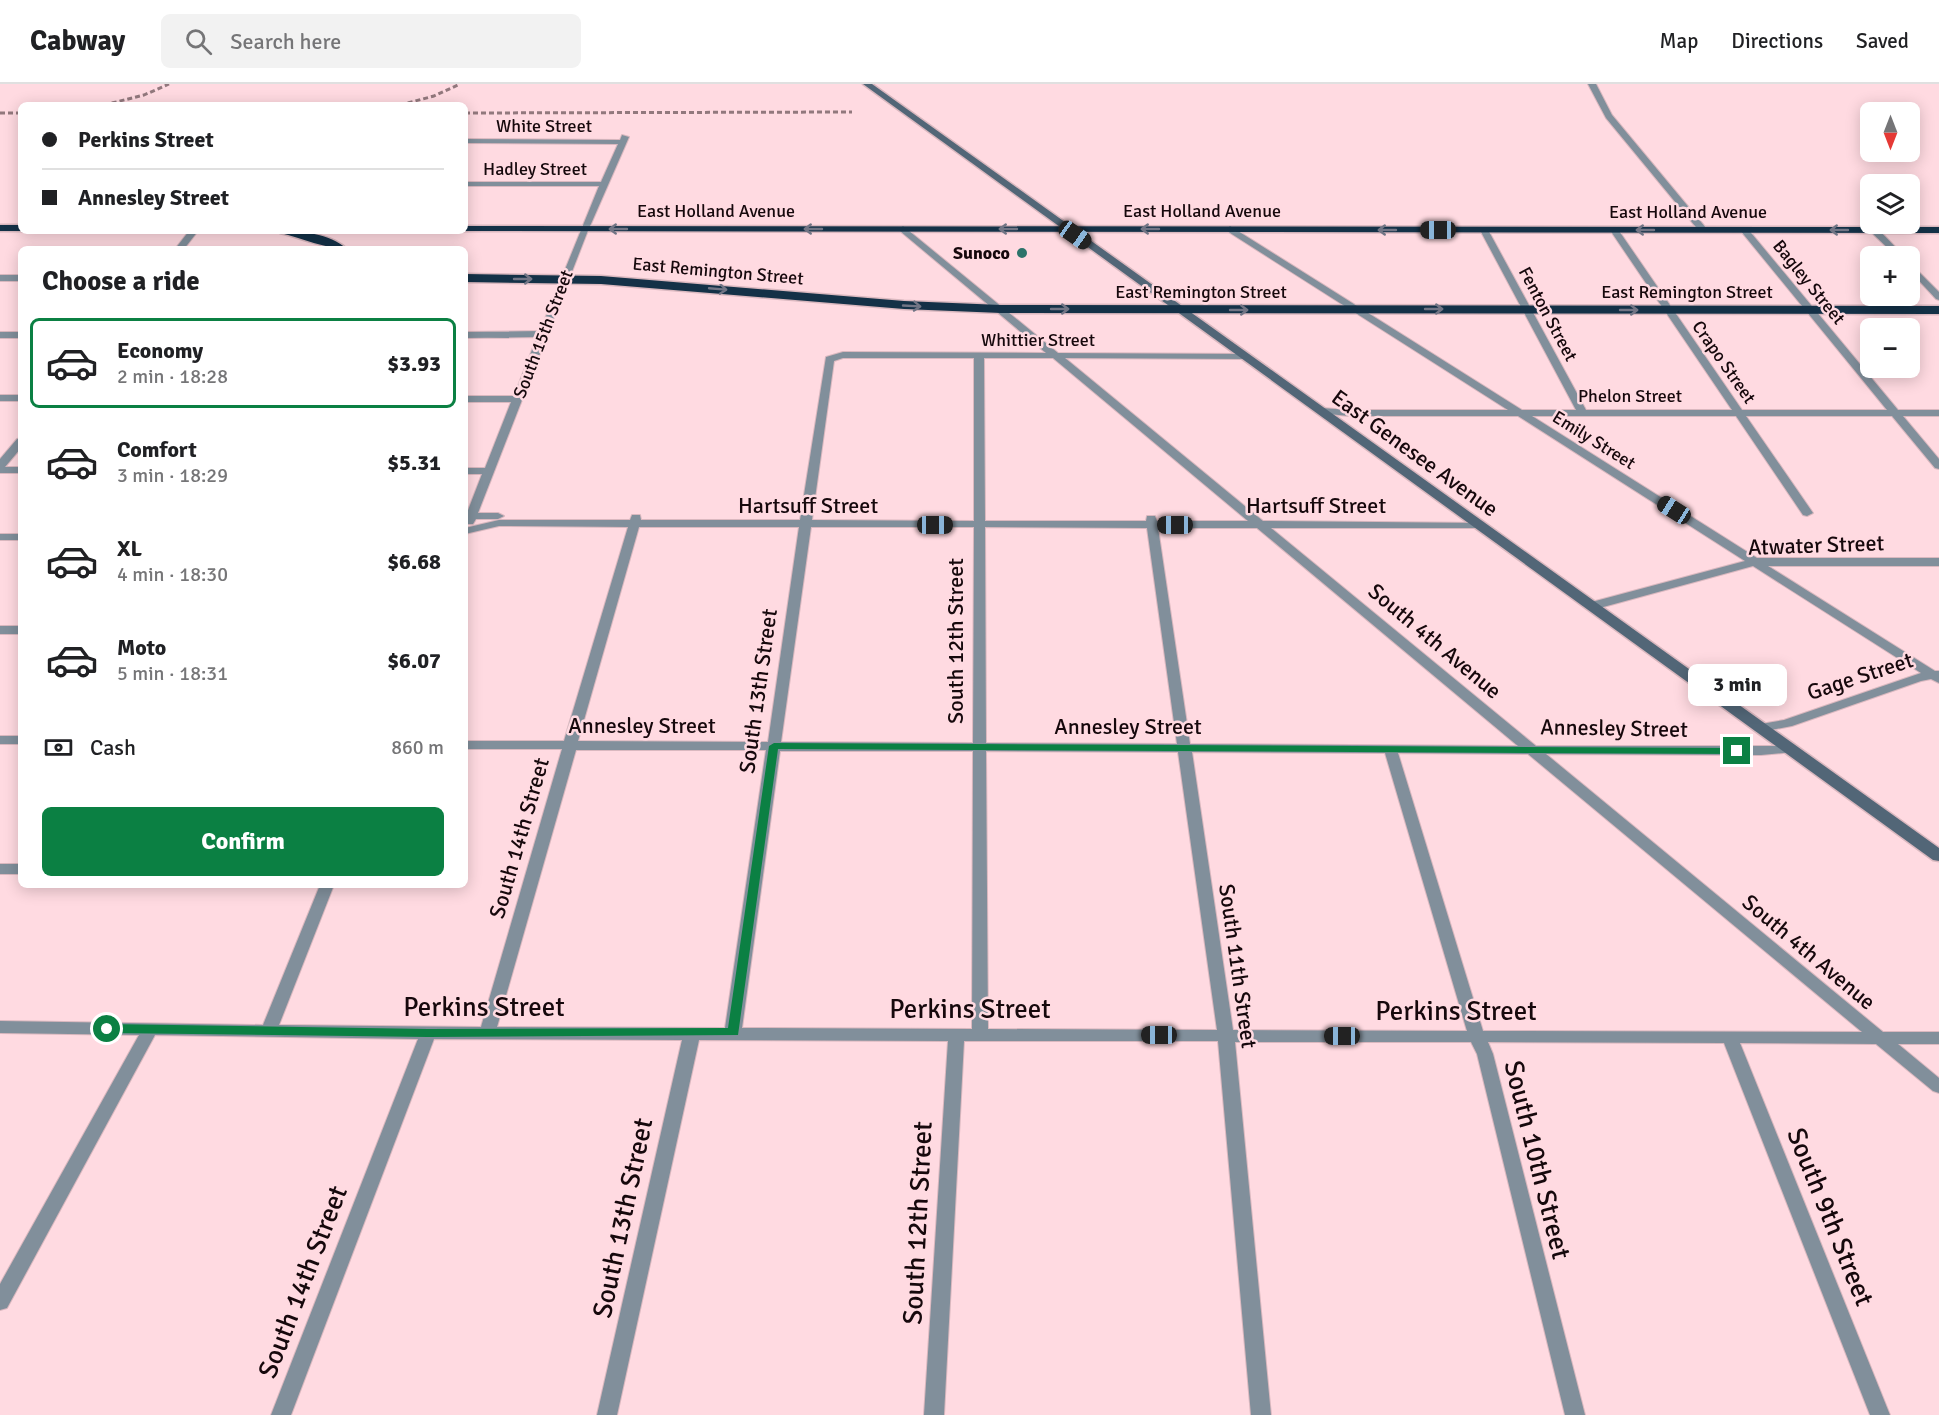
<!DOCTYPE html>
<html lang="en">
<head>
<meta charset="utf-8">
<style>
	:root { --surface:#fff; --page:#f2f2f2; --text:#202124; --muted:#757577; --line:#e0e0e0; --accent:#0b8043 }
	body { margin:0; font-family:Signika,sans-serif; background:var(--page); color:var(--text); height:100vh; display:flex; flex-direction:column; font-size:22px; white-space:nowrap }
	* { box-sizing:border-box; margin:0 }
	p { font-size:20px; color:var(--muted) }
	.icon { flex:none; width:33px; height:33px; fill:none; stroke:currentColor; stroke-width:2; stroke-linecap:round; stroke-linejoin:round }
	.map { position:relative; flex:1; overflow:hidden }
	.panel { position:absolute; left:18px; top:162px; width:450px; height:642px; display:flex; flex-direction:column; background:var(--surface); border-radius:9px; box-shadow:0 3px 15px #0003 }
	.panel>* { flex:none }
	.hud { position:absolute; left:18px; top:18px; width:450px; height:132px; border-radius:9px; box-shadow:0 3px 15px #0003; display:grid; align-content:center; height:132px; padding:0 24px; background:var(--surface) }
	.needle { width:39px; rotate:180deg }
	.tools { position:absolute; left:1860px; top:18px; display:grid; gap:12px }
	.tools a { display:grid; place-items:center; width:60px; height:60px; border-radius:9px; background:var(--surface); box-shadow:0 3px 15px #0003; font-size:30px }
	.end { position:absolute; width:27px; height:27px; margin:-14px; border:8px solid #0b8043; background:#fff; box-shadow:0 0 0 3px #fff }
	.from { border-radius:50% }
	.bubble { position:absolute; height:42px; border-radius:9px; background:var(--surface); box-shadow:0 3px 15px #0003; font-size:20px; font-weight:700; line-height:42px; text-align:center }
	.car { position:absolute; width:18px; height:36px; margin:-18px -9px; border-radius:8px; box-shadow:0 0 4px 2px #0007; background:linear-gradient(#222 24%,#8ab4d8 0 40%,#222 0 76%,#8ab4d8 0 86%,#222 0) }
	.hud b { display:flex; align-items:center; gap:21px; height:57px; font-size:22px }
	.hud b+b { border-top:2px solid var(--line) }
	.hud i { width:15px; height:15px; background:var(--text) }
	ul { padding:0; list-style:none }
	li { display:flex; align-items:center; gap:18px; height:90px; margin:0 12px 9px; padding:0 12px; border:3px solid transparent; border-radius:9px }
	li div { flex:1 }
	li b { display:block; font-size:22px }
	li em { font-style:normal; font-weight:700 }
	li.active { border-color:var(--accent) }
	li>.icon { width:54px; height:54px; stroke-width:1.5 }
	h2 { padding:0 24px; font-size:27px; line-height:72px }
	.pay { display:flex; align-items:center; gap:15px; height:66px; padding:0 24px; font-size:22px }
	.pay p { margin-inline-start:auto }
	.button { display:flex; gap:12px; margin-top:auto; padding:12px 24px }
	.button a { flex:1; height:69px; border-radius:9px; background:var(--accent); color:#fff; font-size:24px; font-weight:700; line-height:69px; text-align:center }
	header { display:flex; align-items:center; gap:36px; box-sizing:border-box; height:84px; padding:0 30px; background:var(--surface); border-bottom:2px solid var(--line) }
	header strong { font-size:28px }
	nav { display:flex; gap:33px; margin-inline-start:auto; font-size:21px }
	.search { width:420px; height:54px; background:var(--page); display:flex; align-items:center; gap:15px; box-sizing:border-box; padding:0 21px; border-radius:9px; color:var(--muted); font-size:22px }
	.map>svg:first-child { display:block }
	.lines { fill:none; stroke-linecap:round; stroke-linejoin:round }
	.street-casing { stroke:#dab8bf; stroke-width:2 }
	.secondary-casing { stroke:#dab8bf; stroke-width:3 }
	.highway-casing { stroke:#dab8bf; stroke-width:3 }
	.street { fill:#818f9b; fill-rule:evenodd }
	.secondary { fill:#526677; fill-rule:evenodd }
	.highway { fill:#143147; fill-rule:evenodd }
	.rail { stroke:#92787d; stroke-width:3; stroke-dasharray:5 3; stroke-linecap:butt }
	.oneway { stroke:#727585 }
	.route { fill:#0b8043 }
	.poi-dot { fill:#2c736a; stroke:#ffdae1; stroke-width:2 }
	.labels { text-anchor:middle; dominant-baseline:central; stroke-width:5; stroke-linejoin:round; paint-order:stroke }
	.far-street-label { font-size:18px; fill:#16080c; stroke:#ffdae1 }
	.far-poi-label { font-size:18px; font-weight:bold; fill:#16080c; stroke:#ffdae1; text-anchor:end }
	.street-label { font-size:22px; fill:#16080c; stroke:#ffdae1 }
	.near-street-label { font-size:27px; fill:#16080c; stroke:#ffdae1 }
</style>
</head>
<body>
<header>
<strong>Cabway</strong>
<div class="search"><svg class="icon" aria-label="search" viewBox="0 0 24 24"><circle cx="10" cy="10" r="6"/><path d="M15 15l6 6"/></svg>Search here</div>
<nav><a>Map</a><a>Directions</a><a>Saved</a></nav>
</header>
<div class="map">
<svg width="1939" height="1331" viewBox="0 0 1939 1331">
	<rect width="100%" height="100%" fill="#ffdae1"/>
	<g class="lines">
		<g class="street-casing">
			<g id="street">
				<polygon points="1588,0 1596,0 1612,31 1706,144 1706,148 1700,148 1606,34"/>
				<polygon points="622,51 629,53 587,149 478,429 498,429 504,432 498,435 476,435 473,440 465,440 465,434 482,390 465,390 465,384 485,384 511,318 465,318 465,312 514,312 537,253 465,254 465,248 540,247 599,102 465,102 465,98 601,98 618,60 465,59 465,55 620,56"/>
				<path d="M 903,142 L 1058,269 L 1248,270 L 1248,274 L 1245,275 L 1065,274 L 1263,437 L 1483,439 L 1483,443 L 1479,444 L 1271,444 L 1536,662 L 1795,662 L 1797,665 L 1795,668 L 1761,671 L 1546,670 L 1883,948 L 1939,948 L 1939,960 L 1898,960 L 1939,994 L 1939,1009 L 1933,1007 L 1876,960 L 1740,959 L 1890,1331 L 1870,1331 L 1724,959 L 1488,958 L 1493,970 L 1585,1331 L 1565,1331 L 1477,970 L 1471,958 L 1235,958 L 1271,1331 L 1251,1331 L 1218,957 L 964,957 L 944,1331 L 924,1331 L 948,957 L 699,956 L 617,1331 L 597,1331 L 682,956 L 434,955 L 291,1331 L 271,1331 L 418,955 L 155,951 L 7,1224 L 0,1226 L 0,1200 L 139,951 L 0,949 L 0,937 L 263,941 L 320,801 L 334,801 L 279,941 L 481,943 L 562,665 L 465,665 L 465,657 L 564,657 L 628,443 L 499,442 L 465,450 L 465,444 L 499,436 L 630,436 L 632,431 L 640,431 L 641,436 L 800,436 L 826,273 L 843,268 L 1046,269 L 900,147 L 899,145 ZM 843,274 L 974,274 L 974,437 L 812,436 L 834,277 ZM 984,274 L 1053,274 L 1248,437 L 1157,437 L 1155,432 L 1147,432 L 1146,437 L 985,437 ZM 639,443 L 799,443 L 768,658 L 578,657 ZM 811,443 L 974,443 L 973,659 L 781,658 ZM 985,443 L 1147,444 L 1177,660 L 986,659 ZM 1158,444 L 1257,444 L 1518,662 L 1190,660 ZM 576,666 L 766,666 L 725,944 L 497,943 ZM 780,667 L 973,667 L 972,945 L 742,944 ZM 986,667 L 1178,668 L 1217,946 L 988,945 ZM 1192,668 L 1385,669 L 1467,947 L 1233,946 ZM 1398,669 L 1528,670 L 1862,948 L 1483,947 Z"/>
				<polygon points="1230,142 1522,326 1576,326 1480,146 1487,144 1586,326 1732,326 1610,146 1617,144 1742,326 1887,326 1740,146 1747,144 1898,326 1939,326 1939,332 1903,332 1939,375 1939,385 1935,384 1892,332 1746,332 1813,429 1807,432 1803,431 1736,332 1532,332 1757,474 1939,474 1939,482 1768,482 1935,587 1939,587 1939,599 1931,595 1921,597 1792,642 1760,648 1755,647 1753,644 1755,641 1784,636 1921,589 1753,482 1596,525 1588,525 1586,522 1588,519 1745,477 1518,332 1349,332 1318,329 1318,325 1322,324 1349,326 1508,326 1227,147 1226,145"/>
				<polygon points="1871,144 1877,144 1904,172 1896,172 1871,148"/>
				<polygon points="189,147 198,147 184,165 175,165"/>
				<polygon points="1910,179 1939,208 1939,216 1936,215 1910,187"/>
				<rect x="0" y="191" width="21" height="6"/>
				<rect x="0" y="248" width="21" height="6"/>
				<rect x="0" y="311" width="21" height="6"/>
				<polygon points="21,354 21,364 5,383 21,383 21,389 0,389 0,375 17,355"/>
				<rect x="0" y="450" width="21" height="6"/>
				<rect x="0" y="542" width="21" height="8"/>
				<rect x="0" y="652" width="21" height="8"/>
				<rect x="0" y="780" width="21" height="10"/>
			</g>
		</g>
		<g class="secondary-casing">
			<polygon id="secondary" points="863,0 872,0 1939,764 1939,777 1933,776"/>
		</g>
		<g class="highway-casing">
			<g id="highway">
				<polygon points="0,141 21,141 23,147 0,147"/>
				<polygon points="465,142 1939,143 1939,149 461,147 465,147"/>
				<path d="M 278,147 C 300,147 330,149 347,165 C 327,165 301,154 280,149 Z"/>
				<polygon points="465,190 601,192 904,217 1001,221 1939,222 1939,230 1001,229 904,225 601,200 465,198"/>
			</g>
		</g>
		<use href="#street" class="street"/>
		<use href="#secondary" class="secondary"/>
		<use href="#highway" class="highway"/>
		<g class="rail">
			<polyline points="104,21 144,11 169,0"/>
			<polyline points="400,21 434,12 460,0"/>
			<polyline points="0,29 21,29"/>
			<polyline points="465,29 852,28"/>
		</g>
	</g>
	<defs><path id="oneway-shaft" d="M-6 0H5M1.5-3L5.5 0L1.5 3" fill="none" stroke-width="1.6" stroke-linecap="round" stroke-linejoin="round" transform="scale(1.5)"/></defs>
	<g class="oneway">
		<use href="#oneway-shaft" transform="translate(618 145) rotate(-180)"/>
		<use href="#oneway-shaft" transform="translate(813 145) rotate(180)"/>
		<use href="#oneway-shaft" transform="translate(1008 145) rotate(-180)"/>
		<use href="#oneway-shaft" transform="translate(1150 145) rotate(180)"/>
		<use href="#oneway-shaft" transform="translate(1387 146) rotate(-180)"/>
		<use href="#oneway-shaft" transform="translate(1645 146) rotate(-180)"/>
		<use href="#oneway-shaft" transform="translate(1839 146) rotate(-180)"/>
		<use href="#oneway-shaft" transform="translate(523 195)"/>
		<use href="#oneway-shaft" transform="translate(718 205) rotate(5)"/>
		<use href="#oneway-shaft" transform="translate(912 222) rotate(3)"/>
		<use href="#oneway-shaft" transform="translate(1060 225)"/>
		<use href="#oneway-shaft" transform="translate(1434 225)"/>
		<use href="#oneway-shaft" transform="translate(1239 226)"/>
		<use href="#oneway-shaft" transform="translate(1629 226)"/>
	</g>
	<polygon class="route" points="774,659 1737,664 1742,667 1737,670 778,665 738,951 428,953 107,949 101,945 107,940 428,945 728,944 769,662"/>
	<circle class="poi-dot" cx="1022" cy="169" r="6"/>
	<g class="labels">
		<g class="far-street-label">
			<text x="544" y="42">White Street</text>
			<text x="535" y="85">Hadley Street</text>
			<text x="716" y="127">East Holland Avenue</text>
			<text x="1202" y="127">East Holland Avenue</text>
			<text x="1688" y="128">East Holland Avenue</text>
			<text transform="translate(718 187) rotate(5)">East Remington Street</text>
			<text transform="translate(1809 198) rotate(51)">Bagley Street</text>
			<text x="1201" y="208">East Remington Street</text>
			<text x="1687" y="208">East Remington Street</text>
			<text transform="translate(1548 230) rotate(62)">Fenton Street</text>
			<text transform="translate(543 250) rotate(-69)">South 15th Street</text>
			<text x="1038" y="256">Whittier Street</text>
			<text transform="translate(1724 278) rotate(55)">Crapo Street</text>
			<text x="1630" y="312">Phelon Street</text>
			<text transform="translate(1594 356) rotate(32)">Emily Street</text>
		</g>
		<g class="far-poi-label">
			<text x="1010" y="169">Sunoco</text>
		</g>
		<g class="street-label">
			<text transform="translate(1415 369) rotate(36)">East Genesee Avenue</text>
			<text x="808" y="421">Hartsuff Street</text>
			<text x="1316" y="421">Hartsuff Street</text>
			<text transform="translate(1816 461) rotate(-2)">Atwater Street</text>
			<text transform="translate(955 557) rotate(-90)">South 12th Street</text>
			<text transform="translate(1435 557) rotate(40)">South 4th Avenue</text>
			<text transform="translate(1860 592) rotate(-18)">Gage Street</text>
			<text transform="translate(758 607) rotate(-82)">South 13th Street</text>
			<text x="642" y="641">Annesley Street</text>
			<text x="1128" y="642">Annesley Street</text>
			<text transform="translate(1614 644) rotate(1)">Annesley Street</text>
			<text transform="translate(519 754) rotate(-74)">South 14th Street</text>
			<text transform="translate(1809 868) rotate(40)">South 4th Avenue</text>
			<text transform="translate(1238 882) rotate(82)">South 11th Street</text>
		</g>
		<g class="near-street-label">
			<text x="484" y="923">Perkins Street</text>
			<text x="970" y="925">Perkins Street</text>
			<text x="1456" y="927">Perkins Street</text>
			<text transform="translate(1537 1076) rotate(76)">South 10th Street</text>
			<text transform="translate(1830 1133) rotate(68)">South 9th Street</text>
			<text transform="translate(623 1134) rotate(-78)">South 13th Street</text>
			<text transform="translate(918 1139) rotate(-87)">South 12th Street</text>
			<text transform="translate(303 1198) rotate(-69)">South 14th Street</text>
		</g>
	</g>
</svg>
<div class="tools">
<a><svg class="needle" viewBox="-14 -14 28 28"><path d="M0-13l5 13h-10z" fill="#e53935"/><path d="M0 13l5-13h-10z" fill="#757577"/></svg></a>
<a><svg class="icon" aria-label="layers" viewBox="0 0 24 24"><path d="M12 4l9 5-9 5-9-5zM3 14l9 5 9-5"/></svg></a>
<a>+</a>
<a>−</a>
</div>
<i class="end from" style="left:107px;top:945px"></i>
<i class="end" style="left:1737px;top:667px"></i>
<div class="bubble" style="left:1688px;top:580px;width:99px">3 min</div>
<i class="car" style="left:1438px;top:146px;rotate:270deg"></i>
<i class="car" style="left:1075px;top:151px;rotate:125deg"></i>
<i class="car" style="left:1674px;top:426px;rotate:302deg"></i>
<i class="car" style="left:935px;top:441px;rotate:90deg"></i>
<i class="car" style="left:1175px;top:441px;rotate:270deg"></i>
<i class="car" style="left:1159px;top:951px;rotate:270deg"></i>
<i class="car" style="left:1342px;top:952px;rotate:270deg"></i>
<div class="hud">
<b><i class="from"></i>Perkins Street</b>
<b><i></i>Annesley Street</b>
</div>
<section class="panel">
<h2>Choose a ride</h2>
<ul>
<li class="active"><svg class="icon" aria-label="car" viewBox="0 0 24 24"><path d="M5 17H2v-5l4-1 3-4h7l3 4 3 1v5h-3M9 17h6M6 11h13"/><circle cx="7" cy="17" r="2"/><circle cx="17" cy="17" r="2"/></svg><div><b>Economy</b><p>2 min · 18:28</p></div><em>$3.93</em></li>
<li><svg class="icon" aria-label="car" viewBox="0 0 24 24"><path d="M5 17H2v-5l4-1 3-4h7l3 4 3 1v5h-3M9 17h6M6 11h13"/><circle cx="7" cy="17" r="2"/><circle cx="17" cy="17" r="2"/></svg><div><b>Comfort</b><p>3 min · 18:29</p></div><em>$5.31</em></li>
<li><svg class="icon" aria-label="car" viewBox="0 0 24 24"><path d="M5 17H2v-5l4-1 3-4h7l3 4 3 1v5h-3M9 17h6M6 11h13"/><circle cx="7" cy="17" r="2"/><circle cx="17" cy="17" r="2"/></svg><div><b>XL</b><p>4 min · 18:30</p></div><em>$6.68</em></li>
<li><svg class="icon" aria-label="car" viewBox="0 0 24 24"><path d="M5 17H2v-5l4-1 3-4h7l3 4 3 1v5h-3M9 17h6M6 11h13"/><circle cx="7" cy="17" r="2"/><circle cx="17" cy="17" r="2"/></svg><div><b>Moto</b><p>5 min · 18:31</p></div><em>$6.07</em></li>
</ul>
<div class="pay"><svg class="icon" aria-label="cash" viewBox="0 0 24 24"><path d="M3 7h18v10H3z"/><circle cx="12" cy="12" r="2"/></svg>Cash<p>860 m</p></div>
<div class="button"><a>Confirm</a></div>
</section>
</div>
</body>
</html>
